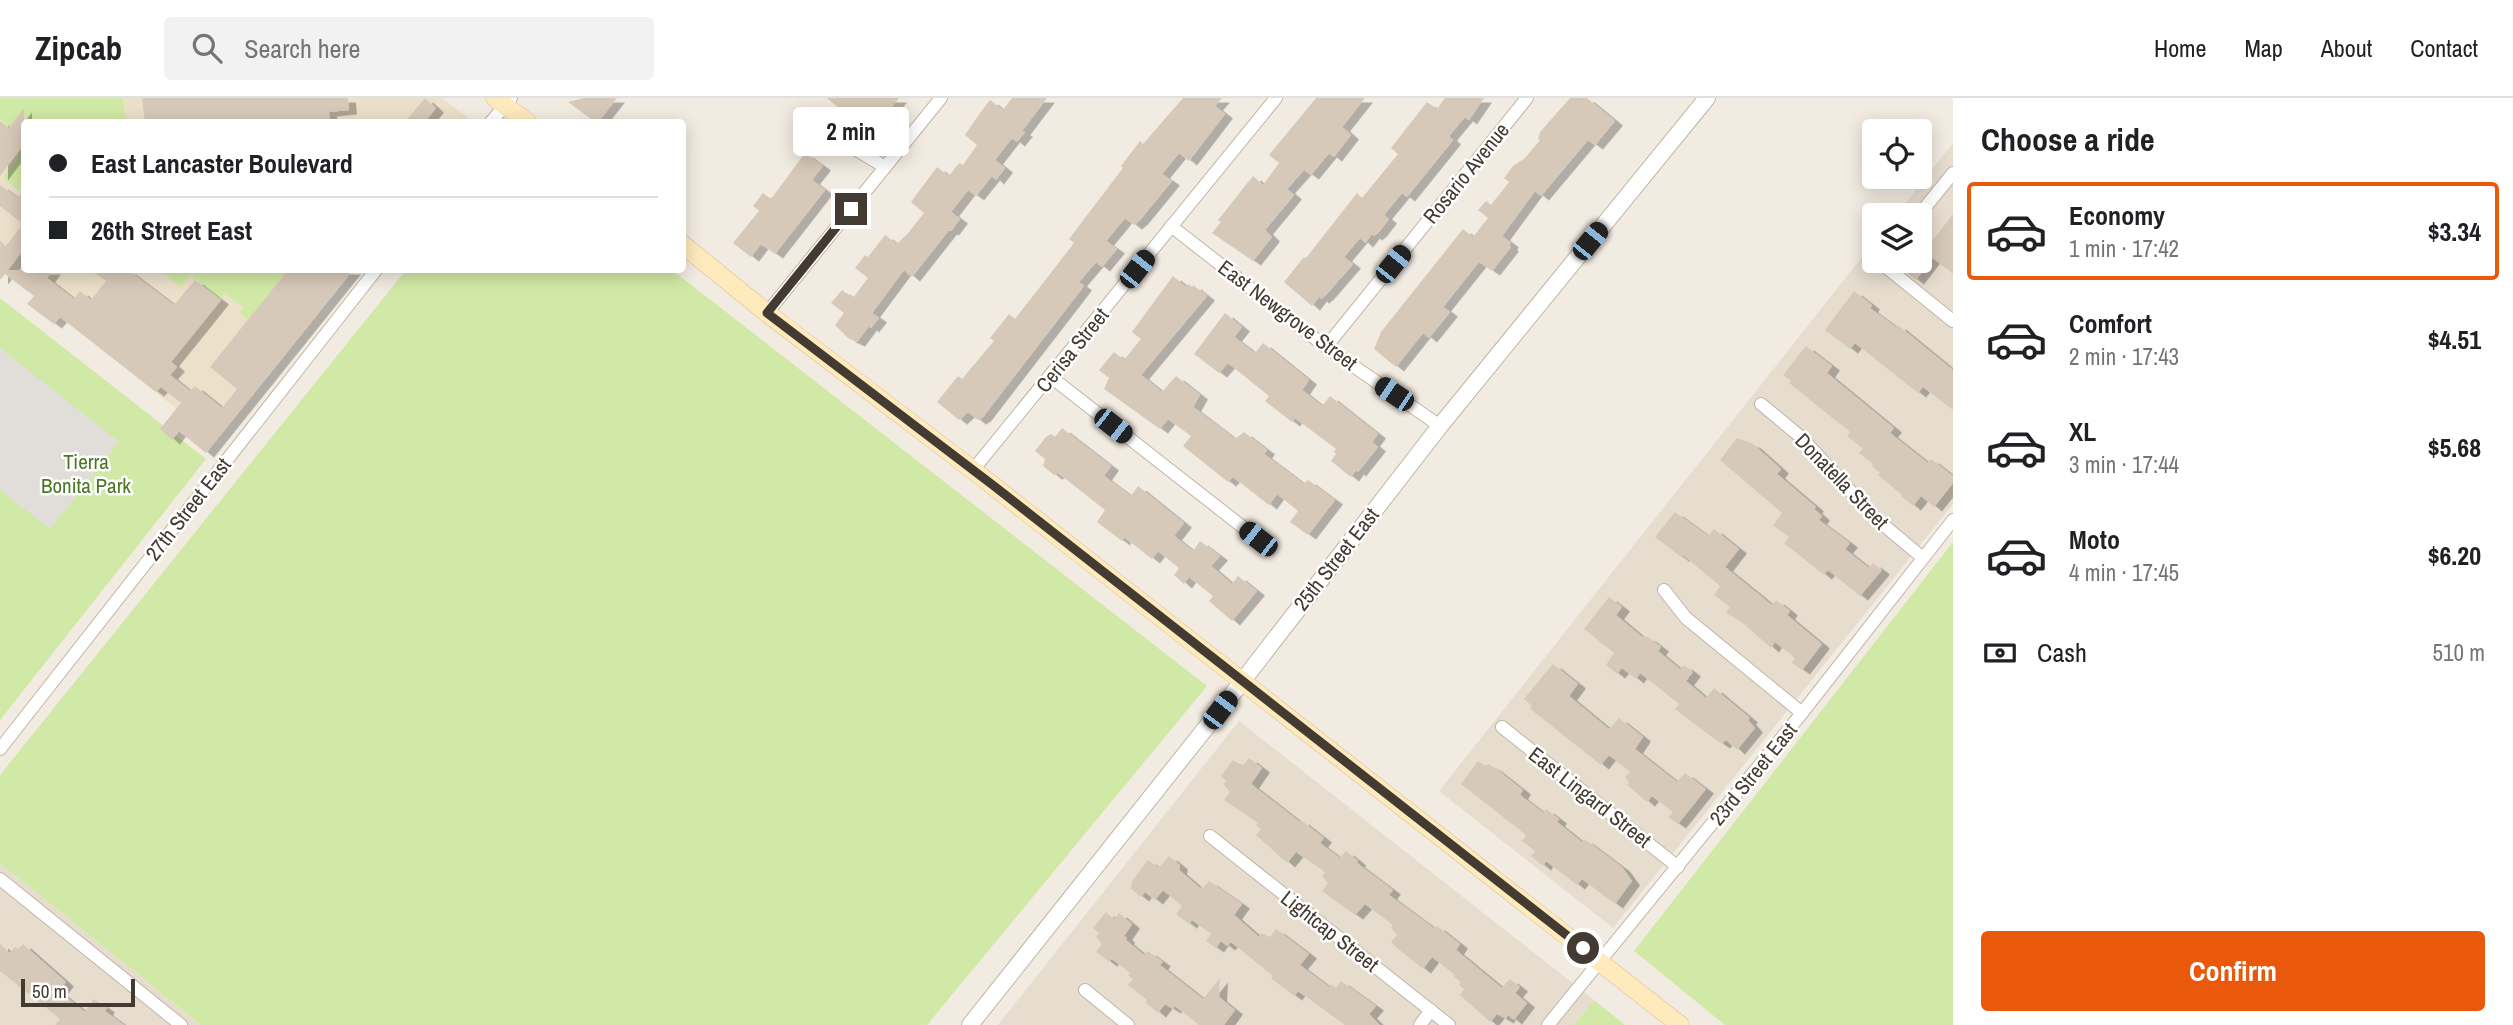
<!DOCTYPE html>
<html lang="en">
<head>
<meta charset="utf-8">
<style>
	:root { --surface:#fff; --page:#f2f2f2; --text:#202124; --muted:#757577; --line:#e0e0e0; --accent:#ea580c }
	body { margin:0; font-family:"Archivo Narrow",sans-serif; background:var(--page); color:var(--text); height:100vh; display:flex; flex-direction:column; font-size:26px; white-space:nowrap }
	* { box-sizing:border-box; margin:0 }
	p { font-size:23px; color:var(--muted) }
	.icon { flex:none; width:38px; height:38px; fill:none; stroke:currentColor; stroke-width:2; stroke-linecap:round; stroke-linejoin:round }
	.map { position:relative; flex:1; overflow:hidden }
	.side { display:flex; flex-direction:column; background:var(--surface); width:560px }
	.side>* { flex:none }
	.banner { position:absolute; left:21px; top:21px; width:665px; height:154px; border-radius:7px; box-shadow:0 4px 18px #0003; display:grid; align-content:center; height:154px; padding:0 28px; background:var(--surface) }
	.controls { position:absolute; left:1862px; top:21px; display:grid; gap:14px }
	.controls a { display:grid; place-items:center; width:70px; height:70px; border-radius:7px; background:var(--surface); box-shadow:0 4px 18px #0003; font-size:35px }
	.scale { position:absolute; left:21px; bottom:18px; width:114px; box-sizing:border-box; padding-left:7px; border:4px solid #433b32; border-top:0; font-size:19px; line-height:24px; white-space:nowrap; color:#433b32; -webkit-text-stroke:5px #fff; paint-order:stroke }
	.end { position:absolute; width:32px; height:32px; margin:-16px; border:9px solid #433b32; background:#fff; box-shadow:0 0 0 4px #fff }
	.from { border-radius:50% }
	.bubble { position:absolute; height:49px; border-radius:7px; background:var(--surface); box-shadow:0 4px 18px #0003; font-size:23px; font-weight:700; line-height:49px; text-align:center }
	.car { position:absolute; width:21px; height:42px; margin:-21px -10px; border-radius:9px; box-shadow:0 0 5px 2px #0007; background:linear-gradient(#222 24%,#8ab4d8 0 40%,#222 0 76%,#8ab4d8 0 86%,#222 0) }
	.banner b { display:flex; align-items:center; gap:24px; height:66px; font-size:26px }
	.banner b+b { border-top:2px solid var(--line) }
	.banner i { width:18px; height:18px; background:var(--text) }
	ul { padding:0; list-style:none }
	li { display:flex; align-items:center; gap:21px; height:98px; margin:0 14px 10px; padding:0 14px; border:4px solid transparent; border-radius:7px }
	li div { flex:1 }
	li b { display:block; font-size:26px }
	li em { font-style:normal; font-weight:700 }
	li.selected { border-color:var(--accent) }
	li>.icon { width:63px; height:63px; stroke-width:1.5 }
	h2 { padding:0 28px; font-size:32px; line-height:84px }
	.pay { display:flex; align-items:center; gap:18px; height:77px; padding:0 28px; font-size:26px }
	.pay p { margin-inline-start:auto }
	.button { display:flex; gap:14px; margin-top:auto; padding:14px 28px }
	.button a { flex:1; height:80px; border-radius:7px; background:var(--accent); color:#fff; font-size:28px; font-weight:700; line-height:80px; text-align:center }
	header { display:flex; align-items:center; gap:42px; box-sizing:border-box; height:98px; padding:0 35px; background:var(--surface); border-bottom:2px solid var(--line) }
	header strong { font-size:33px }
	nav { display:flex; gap:38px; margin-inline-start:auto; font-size:24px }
	.search { width:490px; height:63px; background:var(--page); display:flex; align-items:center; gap:18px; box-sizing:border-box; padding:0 24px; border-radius:7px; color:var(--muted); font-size:26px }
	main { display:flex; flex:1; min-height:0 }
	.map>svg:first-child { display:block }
	.residential { fill:#e6ddcf }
	.education { fill:#ece0ca }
	.green { fill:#d1e9a6 }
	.parking { fill:#e1deda }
	.building { fill:#d7c9b9; filter:url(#shadow) }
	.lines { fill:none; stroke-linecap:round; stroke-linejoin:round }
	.minor-casing { stroke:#c0b5a6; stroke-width:14 }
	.tertiary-casing { stroke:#c0b5a6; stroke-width:18 }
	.secondary-casing { stroke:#d8bf8f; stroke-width:19 }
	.minor { stroke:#fff; stroke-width:12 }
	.tertiary { stroke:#fff; stroke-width:16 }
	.secondary { stroke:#ffeabe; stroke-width:18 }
	.route { stroke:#433b32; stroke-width:9 }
	.labels { text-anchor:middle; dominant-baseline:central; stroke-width:5; stroke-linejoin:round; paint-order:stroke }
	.street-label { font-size:21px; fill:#433b32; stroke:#fff }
	.park-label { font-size:21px; fill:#4a7723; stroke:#fff }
</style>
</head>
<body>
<header>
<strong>Zipcab</strong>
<div class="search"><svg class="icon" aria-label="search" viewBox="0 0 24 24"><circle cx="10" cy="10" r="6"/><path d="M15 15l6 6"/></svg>Search here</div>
<nav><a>Home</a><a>Map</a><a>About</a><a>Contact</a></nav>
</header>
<main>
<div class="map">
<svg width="1953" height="927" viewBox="0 0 1953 927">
	<defs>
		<filter id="shadow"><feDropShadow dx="8" dy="4.5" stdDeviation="0" flood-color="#0004"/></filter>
	</defs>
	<rect width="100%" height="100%" fill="#f2ebe1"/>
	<g class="residential">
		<polygon points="1953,45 1953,406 1613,830 1439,693 1874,144 1874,163 1920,163 1920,117 1896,117"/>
		<polygon points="1239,623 1594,902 1574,927 998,927"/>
		<polygon points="0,765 201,927 0,927"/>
	</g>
	<polygon class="education" points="0,0 442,0 468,20 464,24 24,24 24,172 348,172 214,341 0,170"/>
	<g class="green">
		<polygon points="0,0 123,0 126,24 31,24 20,16 10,29 0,21"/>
		<polygon points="24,52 24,86 19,93 3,80"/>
		<polygon points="159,172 195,172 181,189"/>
		<polygon points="198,172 288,172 248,222 240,215 244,210 224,195 219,200 192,179"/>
		<polygon points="406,172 672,172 1207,588 927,927 201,927 0,765 0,677"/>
		<polygon points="0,200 206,361 0,622"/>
		<polygon points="1953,444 1953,927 1725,927 1634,853"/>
		<polygon points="1594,902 1625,927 1574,927"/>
	</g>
	<polygon class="parking" points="0,250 119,344 50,431 0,392"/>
	<g class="building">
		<polygon points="142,0 348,0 349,12 329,14 330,24 145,24"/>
		<polygon points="425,0 436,10 425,24 405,24"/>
		<polygon points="584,0 617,0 598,24 595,24 568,4"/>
		<polygon points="827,0 899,0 880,24 867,14 858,26"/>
		<polygon points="1012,0 1047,0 1022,33 1025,34 1017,44 1012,40 995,62 1005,70 996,82 992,78 976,98 968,92 951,114 960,121 951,133 949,132 912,179 904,172 872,215 879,220 871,230 869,228 857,244 848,240 835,227 844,215 831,205 842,192 853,200 868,180 855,170 865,157 868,159 885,137 897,146 909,134 924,115 911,104 937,69 949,78 959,65 963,67 977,47 965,37 980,15 990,2 1003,12"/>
		<polygon points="1183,0 1222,0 1215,8 1225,16 1189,63 1179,55 1162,76 1172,83 1140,122 1134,127 1125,120 1106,143 1117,151 1102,169 1096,164 1079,184 1084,188 983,319 978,322 968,314 959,322 937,304 958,278 962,281 994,243 990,240 1009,216 1015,221 1074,145 1069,141 1123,70 1121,68 1140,43 1143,46"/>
		<polygon points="1316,0 1365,0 1342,29 1351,37 1334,59 1329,55 1311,77 1304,72 1287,91 1294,97 1265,132 1272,139 1253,163 1212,135 1221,124 1218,122 1253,78 1263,87 1279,65 1269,57"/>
		<polygon points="1445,0 1484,0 1469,22 1465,19 1449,38 1453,42 1407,99 1402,95 1384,117 1389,121 1379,134 1374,138 1372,136 1365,145 1360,140 1344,159 1353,166 1326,197 1321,201 1319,199 1312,208 1284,184 1304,159 1306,160 1357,95 1362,100 1398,56 1391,50 1427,4 1437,11"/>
		<polygon points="1570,0 1587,0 1615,23 1595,47 1588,42 1541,98 1535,93 1502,138 1511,145 1509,147 1511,149 1492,173 1479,164 1443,209 1450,214 1429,240 1423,235 1396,269 1374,251 1381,234 1463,131 1473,139 1488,120 1478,112 1486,103 1491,107 1509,84 1504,80 1513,68 1525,60 1540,42 1538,41 1540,34"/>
		<polygon points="24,10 24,46 0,78 0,23 9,30"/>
		<polygon points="805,55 823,68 812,82 825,92 775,156 761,146 751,159 733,145 759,113 753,108 763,95 771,101"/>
		<polygon points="0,87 18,100 24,92 24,151 8,172 53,172 47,180 74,201 80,193 91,202 106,183 91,172 128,172 174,207 195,182 221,202 171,264 177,269 170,277 190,293 195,288 222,310 237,291 210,269 288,172 353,172 206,355 179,333 172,342 160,331 181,305 161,289 156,294 60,219 54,226 27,206 34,198 5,176 0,182 0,143 6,148 23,126 0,108"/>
		<polygon points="1953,116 1953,176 1933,160 1916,182 1907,175 1917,163 1920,163 1920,159"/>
		<polygon points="1173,178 1186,189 1188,186 1192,189 1193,187 1207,198 1141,277 1162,294 1176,278 1200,297 1193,309 1235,341 1244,334 1267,352 1264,356 1304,386 1308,382 1335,402 1308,437 1290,424 1298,413 1277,396 1269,407 1233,379 1228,384 1183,348 1191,338 1168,321 1160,331 1104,291 1109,280 1099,272 1114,254 1124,262 1141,241 1132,234"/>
		<polygon points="1854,193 1872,207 1870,210 1896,229 1898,227 1953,272 1953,312 1923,289 1918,295 1855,245 1850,251 1825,232"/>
		<polygon points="1225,215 1242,229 1234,239 1255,255 1263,245 1309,282 1302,292 1322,308 1330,298 1378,336 1372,344 1378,349 1358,374 1356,372 1351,379 1331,363 1336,356 1334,354 1336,351 1295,320 1292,324 1265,303 1269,298 1228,265 1219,275 1194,256"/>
		<polygon points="1806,248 1832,268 1827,275 1894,330 1890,335 1928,365 1931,361 1953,378 1953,385 1934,409 1921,398 1913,408 1901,398 1902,397 1878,377 1880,375 1872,368 1873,366 1859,355 1863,351 1847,338 1850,334 1789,285 1791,283 1783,277"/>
		<polygon points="1062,330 1111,368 1104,378 1131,398 1138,388 1184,425 1174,438 1193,453 1200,443 1220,458 1211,468 1232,486 1238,478 1257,493 1232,523 1209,503 1213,498 1189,479 1184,486 1174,477 1179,470 1158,453 1152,461 1124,439 1122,443 1097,424 1105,412 1058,375 1054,377 1043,368 1045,361 1035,353 1046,339 1051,336 1055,339"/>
		<polygon points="1737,340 1753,346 1781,371 1777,376 1816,409 1814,411 1822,418 1819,422 1850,445 1845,451 1869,470 1873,465 1882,472 1860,498 1828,472 1824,477 1784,445 1789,439 1773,427 1782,415 1720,362"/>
		<polygon points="1675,414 1708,438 1714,431 1739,451 1725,469 1772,507 1776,502 1790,513 1787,517 1822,546 1802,572 1792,565 1795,560 1775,544 1771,550 1737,520 1736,521 1726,514 1730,509 1714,497 1720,488 1683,457 1681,459 1655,439"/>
		<polygon points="1609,499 1622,509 1616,517 1641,538 1648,539 1661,549 1658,553 1680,571 1684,567 1693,574 1686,583 1706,600 1714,590 1750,620 1748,622 1755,630 1737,652 1726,642 1722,646 1701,631 1675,611 1679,606 1640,575 1636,581 1622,570 1617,576 1606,567 1614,555 1584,531"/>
		<polygon points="1553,566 1578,586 1569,598 1609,631 1619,620 1643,639 1635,651 1677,684 1685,675 1706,691 1678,726 1668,719 1673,714 1652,698 1647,704 1627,687 1629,684 1625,679 1630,674 1609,657 1601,667 1534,614 1530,610 1532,608 1524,601"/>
		<polygon points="1249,660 1262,670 1251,686 1300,724 1301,722 1324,740 1320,745 1340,760 1346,753 1358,763 1357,765 1393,792 1389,797 1435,831 1437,828 1460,846 1456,852 1502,890 1510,881 1520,889 1515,895 1527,905 1514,922 1508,917 1506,921 1497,916 1490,924 1460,897 1464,891 1459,887 1461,884 1454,879 1455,877 1432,859 1423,871 1396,849 1391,844 1397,837 1391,830 1393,827 1365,806 1355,817 1322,793 1328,785 1322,778 1325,774 1296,754 1287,765 1256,737 1261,731 1256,728 1258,725 1224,702 1230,694 1223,686 1226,683 1221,678 1233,662 1243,668"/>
		<polygon points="1478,663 1486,668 1488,666 1495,670 1523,692 1520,697 1544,715 1546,711 1559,721 1557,724 1582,744 1584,741 1590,745 1622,769 1632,783 1615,806 1582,781 1577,787 1546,763 1543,768 1531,758 1535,753 1522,743 1526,737 1461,686"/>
		<polygon points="1169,758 1180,767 1179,772 1199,789 1203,790 1209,783 1242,806 1234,817 1259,839 1261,835 1270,839 1276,831 1309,856 1300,867 1329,889 1331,886 1336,890 1341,883 1376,908 1369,916 1380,927 1345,927 1298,893 1294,898 1271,880 1273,878 1231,844 1227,848 1221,843 1216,850 1206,843 1211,836 1192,822 1189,826 1176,816 1182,808 1163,792 1155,802 1145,794 1141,799 1131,791 1132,783 1148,762 1159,770"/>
		<polygon points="1106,814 1114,821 1119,815 1132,826 1124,838 1127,840 1126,842 1144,857 1148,853 1163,864 1160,867 1203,901 1220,880 1219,899 1235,912 1224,927 1199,927 1175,908 1173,911 1165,906 1158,915 1145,904 1147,902 1128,887 1133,881 1128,877 1130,875 1112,861 1109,864 1096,854 1102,846 1096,839 1099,835 1093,830"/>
		<polygon points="0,846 10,855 15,849 18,851 23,846 66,884 59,893 85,914 94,901 107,910 105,913 124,927 55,927 60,921 0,873"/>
	</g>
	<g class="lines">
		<g class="minor-casing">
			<g id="minor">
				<polyline points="491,24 511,0"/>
				<polyline points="815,27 885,69"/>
				<polyline points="1919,117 1953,75"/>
				<polyline points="1171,128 1326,249 1440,328"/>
				<polyline points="1882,163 1881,165 1953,223"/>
				<polyline points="767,215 941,0"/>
				<polyline points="1326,249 1527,0"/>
				<polyline points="1051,279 1258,441"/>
				<polyline points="1761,306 1802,340 1874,419 1923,460"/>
				<polyline points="973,372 1276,0"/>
				<polyline points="1664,492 1686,520 1802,615"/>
				<polyline points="1502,629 1678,769"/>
				<polyline points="0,651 376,172"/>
				<polyline points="1210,738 1449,927"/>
				<polyline points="0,781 181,927"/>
				<polyline points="1085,892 1128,927"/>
				<polyline points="1420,927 1431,912"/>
				<polyline points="1548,927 1802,615 1953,422"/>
			</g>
		</g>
		<g class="tertiary-casing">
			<polyline id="tertiary" points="970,927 1220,612 1440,328 1707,0"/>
		</g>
		<g class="secondary-casing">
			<g id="secondary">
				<polyline points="495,0 527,24"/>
				<polyline points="682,146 767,215 973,372 1680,927"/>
			</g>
		</g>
		<use href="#minor" class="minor"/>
		<use href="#tertiary" class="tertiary"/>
		<use href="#secondary" class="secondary"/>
	</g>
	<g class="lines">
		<polyline class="route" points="851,111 767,215 994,388 1583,850"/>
	</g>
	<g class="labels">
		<g class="street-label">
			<text transform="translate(1466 75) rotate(-51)">Rosario Avenue</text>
			<text transform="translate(1288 217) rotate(37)">East Newgrove Street</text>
			<text transform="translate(1072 252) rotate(-51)">Cerisa Street</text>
			<text transform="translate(1842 383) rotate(46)">Donatella Street</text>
			<text transform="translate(188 411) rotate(-52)">27th Street East</text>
			<text transform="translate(1336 461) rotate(-52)">25th Street East</text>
			<text transform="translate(1753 676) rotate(-51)">23rd Street East</text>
			<text transform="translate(1590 699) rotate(38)">East Lingard Street</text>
			<text transform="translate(1330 833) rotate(38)">Lightcap Street</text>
		</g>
		<g class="park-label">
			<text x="86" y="363">Tierra<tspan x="86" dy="24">Bonita Park</tspan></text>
		</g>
	</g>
</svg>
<div class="controls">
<a><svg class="icon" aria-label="locate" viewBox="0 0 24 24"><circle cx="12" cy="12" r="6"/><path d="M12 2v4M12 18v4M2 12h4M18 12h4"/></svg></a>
<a><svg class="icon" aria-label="layers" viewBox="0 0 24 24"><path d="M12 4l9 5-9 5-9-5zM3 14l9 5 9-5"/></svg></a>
</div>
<div class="scale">50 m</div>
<i class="end from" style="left:1583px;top:850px"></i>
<i class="end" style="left:851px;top:111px"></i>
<div class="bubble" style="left:793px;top:9px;width:116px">2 min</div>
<i class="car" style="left:1590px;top:143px;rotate:39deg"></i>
<i class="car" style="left:1393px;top:166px;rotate:39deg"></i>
<i class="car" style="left:1137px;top:171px;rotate:38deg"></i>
<i class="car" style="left:1394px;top:296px;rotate:304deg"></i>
<i class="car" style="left:1113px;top:328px;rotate:128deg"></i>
<i class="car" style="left:1258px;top:441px;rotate:308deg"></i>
<i class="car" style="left:1220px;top:612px;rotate:37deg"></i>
<div class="banner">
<b><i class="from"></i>East Lancaster Boulevard</b>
<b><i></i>26th Street East</b>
</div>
</div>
<section class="side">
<h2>Choose a ride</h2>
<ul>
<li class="selected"><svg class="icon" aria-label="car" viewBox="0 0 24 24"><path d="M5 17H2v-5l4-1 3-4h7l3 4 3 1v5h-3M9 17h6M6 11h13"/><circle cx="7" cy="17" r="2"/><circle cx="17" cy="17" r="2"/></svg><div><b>Economy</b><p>1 min · 17:42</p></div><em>$3.34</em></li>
<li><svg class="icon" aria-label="car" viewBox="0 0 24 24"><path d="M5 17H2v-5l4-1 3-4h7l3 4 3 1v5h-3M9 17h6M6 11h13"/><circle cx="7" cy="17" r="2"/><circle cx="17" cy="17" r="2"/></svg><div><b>Comfort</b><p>2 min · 17:43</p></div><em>$4.51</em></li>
<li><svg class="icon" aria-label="car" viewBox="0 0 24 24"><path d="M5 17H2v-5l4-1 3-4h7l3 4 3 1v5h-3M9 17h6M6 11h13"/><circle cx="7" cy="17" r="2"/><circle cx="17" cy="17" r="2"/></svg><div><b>XL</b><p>3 min · 17:44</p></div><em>$5.68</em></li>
<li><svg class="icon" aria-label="car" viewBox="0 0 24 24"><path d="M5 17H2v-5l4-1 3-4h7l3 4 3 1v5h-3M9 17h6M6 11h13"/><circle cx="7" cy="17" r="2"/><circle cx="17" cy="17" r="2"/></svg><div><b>Moto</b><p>4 min · 17:45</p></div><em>$6.20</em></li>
</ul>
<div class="pay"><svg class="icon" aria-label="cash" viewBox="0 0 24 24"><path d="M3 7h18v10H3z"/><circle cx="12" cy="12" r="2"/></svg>Cash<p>510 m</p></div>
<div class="button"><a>Confirm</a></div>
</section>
</main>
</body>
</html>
